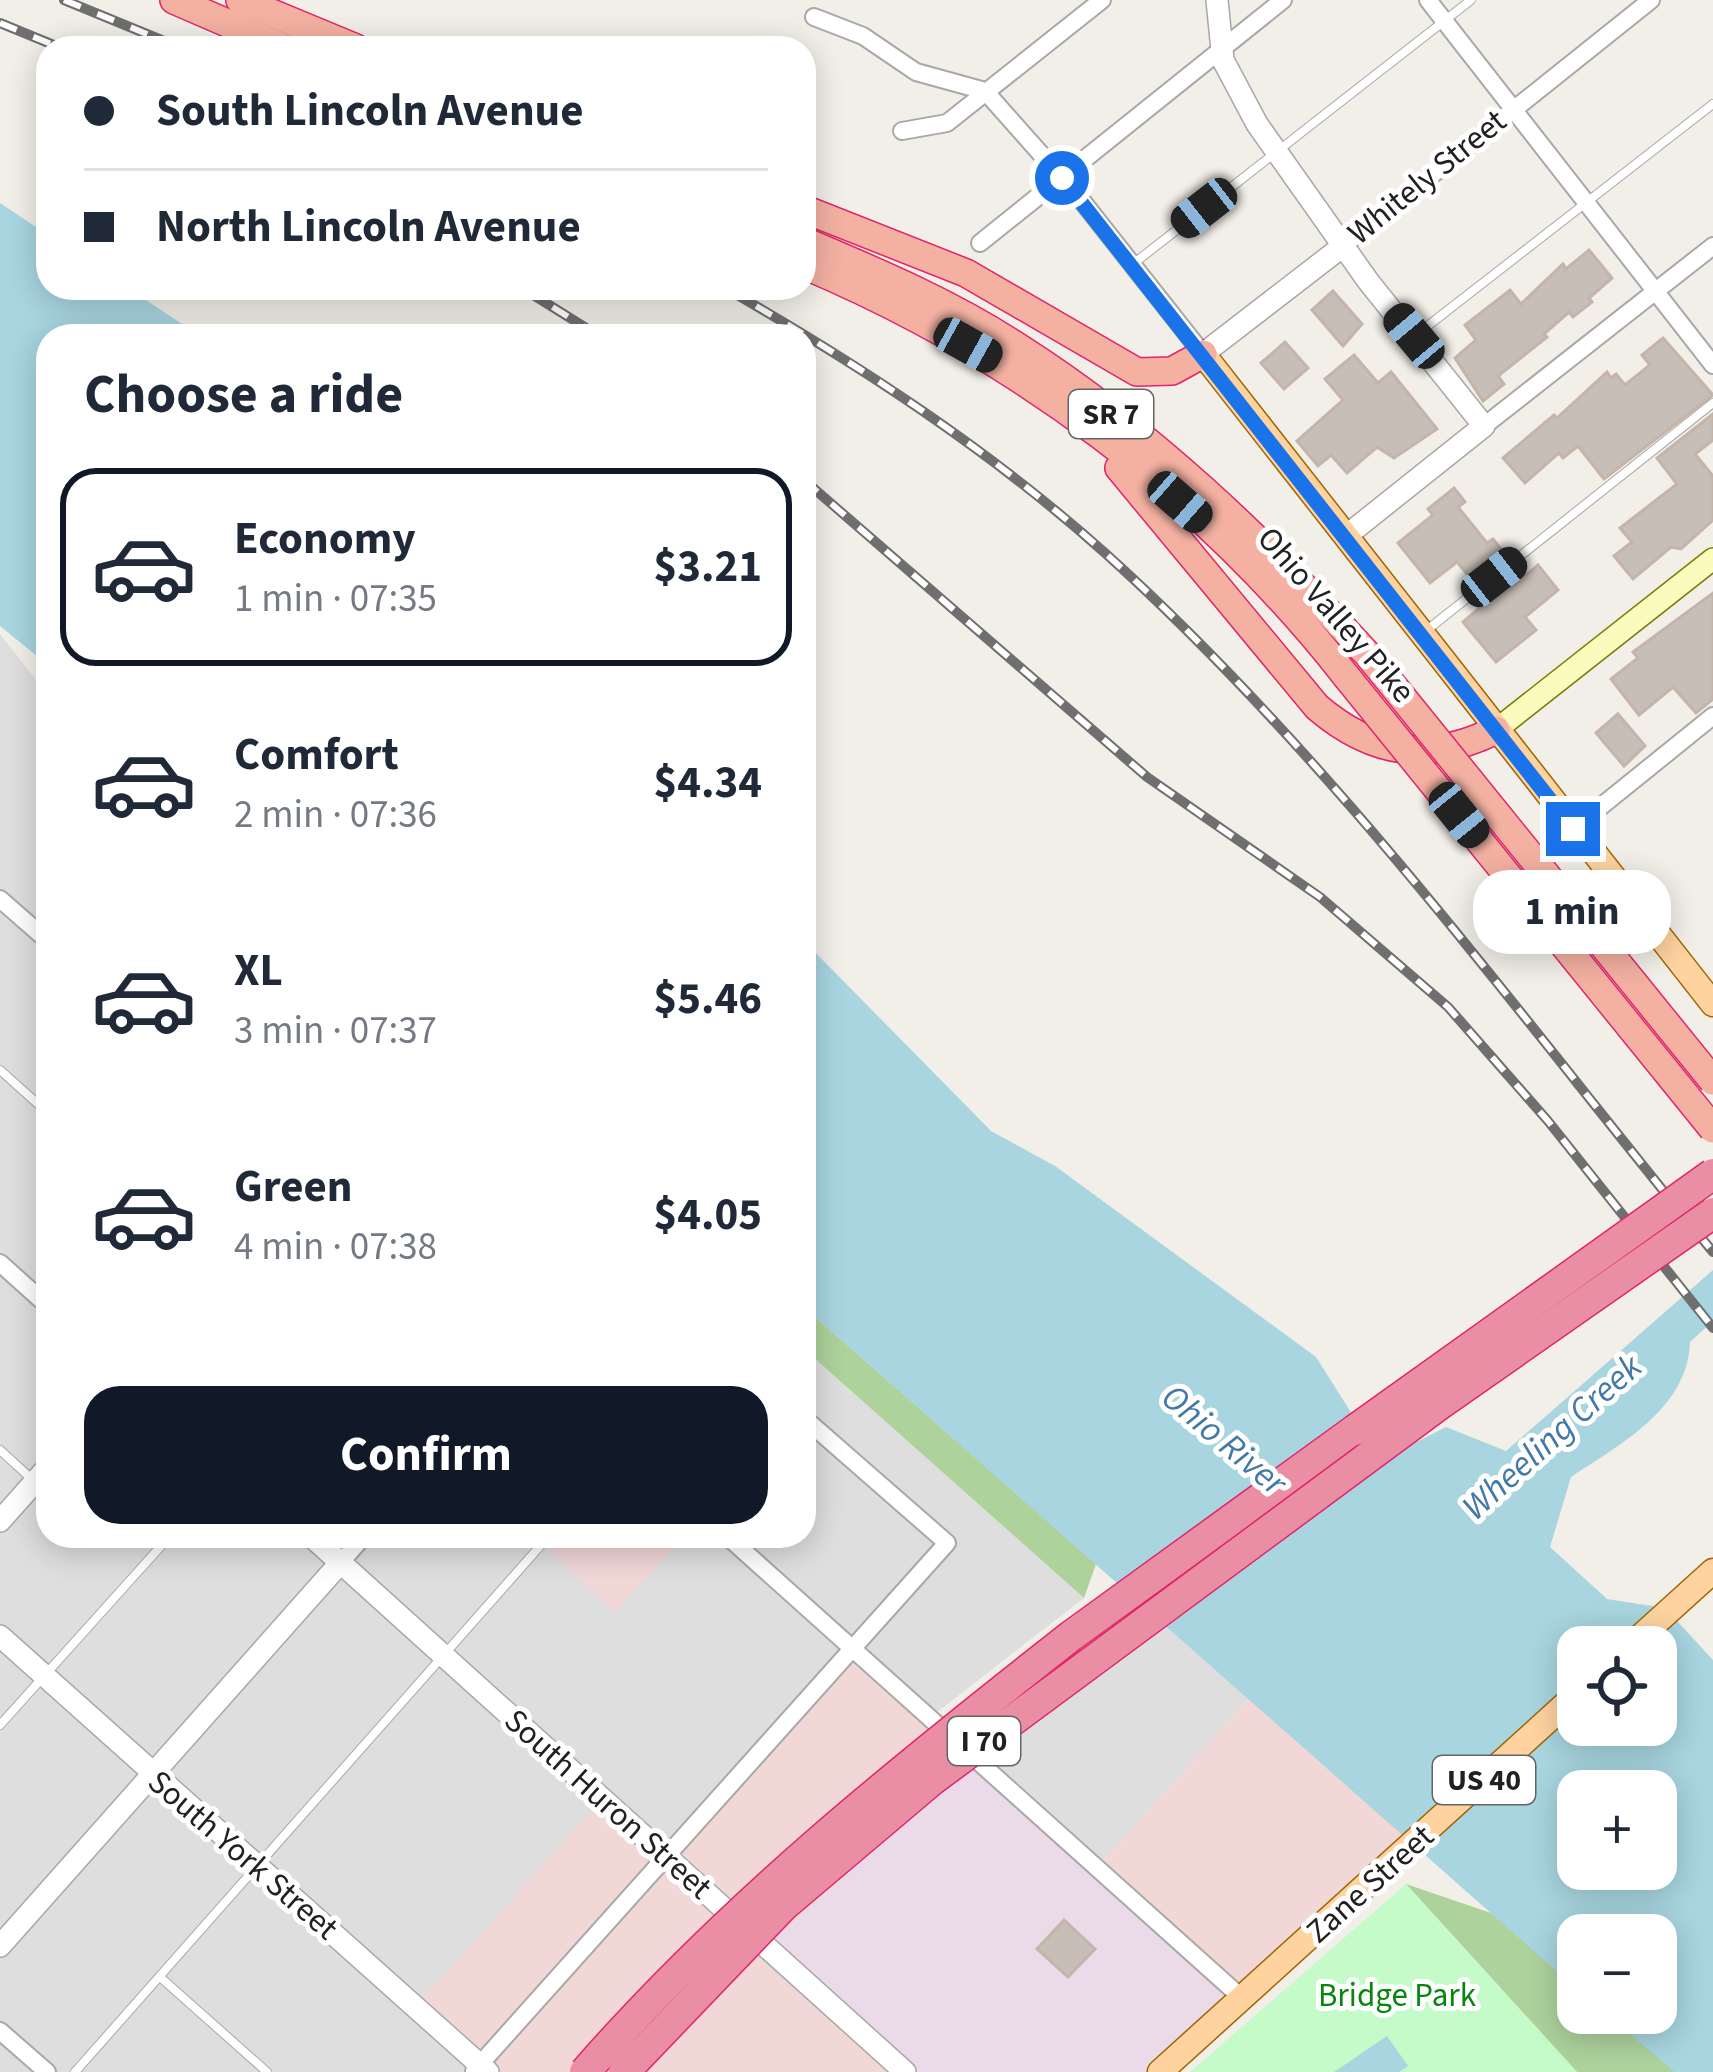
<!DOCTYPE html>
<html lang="en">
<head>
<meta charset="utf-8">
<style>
	:root { --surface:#fff; --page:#f2f2f3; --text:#1f2937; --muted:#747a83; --line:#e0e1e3; --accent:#111827 }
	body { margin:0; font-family:"Source Sans 3",sans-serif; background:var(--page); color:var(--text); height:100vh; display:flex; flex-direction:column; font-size:45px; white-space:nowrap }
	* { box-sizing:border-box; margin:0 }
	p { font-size:39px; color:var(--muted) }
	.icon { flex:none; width:66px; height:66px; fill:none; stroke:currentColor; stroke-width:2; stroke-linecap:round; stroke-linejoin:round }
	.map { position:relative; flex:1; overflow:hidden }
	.panel { position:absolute; left:36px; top:324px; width:780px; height:1224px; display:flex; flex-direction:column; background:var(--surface); border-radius:36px; box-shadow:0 6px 30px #0003 }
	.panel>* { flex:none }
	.top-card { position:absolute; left:36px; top:36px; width:780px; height:264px; border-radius:36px; box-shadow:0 6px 30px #0003; display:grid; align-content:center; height:264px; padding:0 48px; background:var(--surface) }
	.controls { position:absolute; left:1557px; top:1626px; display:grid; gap:24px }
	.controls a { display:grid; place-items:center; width:120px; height:120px; border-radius:24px; background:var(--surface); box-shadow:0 6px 30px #0003; font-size:60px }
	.end { position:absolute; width:54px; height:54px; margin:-27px; border:15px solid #1a73e8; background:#fff; box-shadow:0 0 0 6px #fff }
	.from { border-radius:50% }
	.bubble { position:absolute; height:84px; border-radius:36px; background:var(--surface); box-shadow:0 6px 30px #0003; font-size:39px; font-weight:700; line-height:84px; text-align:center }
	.car { position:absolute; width:36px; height:72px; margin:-36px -18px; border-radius:15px; box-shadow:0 0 9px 3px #0007; background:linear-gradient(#222 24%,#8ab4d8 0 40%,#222 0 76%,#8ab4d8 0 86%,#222 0) }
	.top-card b { display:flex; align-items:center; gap:42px; height:114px; font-size:45px }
	.top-card b+b { border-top:3px solid var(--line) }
	.top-card i { width:30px; height:30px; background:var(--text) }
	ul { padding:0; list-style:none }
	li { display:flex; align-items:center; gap:36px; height:198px; margin:0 24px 18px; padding:0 24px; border:6px solid transparent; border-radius:36px }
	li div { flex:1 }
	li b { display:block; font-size:45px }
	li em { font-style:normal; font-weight:700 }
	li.active { border-color:var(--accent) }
	li>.icon { width:108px; height:108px; stroke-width:1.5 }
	h2 { padding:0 48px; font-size:54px; line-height:144px }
	.primary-button { display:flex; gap:24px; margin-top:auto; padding:24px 48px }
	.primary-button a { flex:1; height:138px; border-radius:36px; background:var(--accent); color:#fff; font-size:48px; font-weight:700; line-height:138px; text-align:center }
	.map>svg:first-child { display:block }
	.residential { fill:#dfdede }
	.commercial { fill:#f2d7d7 }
	.industrial { fill:#ebdae8 }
	.forest { fill:#add29c }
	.park { fill:#c5fbc8 }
	.water { fill:#a8d5e0; fill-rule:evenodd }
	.building { fill:#c7beb7; stroke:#c4b4aa; stroke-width:3 }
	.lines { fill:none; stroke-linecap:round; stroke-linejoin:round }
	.service-casing { stroke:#a8a8a8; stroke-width:10 }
	.minor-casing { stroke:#a8a8a8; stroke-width:20 }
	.tertiary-casing { stroke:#a8a8a8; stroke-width:24 }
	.secondary-casing { stroke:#757e02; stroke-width:24 }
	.primary-casing { stroke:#9e6500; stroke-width:27 }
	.trunk-casing { stroke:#e0256b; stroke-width:30 }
	.motorway-casing { stroke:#e0256b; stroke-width:33 }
	.service { stroke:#fff; stroke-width:8 }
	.minor { stroke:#fff; stroke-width:16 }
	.tertiary { stroke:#fff; stroke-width:21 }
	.secondary { stroke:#fafbbc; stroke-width:21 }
	.primary { stroke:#fed3a0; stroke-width:24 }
	.trunk { stroke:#f4b1a2; stroke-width:27 }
	.motorway { stroke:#ea8fa3; stroke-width:30 }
	.rail-casing { stroke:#6f6f6f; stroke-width:10 }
	.rail { stroke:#fff; stroke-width:6; stroke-dasharray:18; stroke-linecap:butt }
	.trunk-bridge-casing { stroke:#e0256b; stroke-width:30; stroke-linecap:butt }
	.motorway-bridge-casing { stroke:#e0256b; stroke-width:33; stroke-linecap:butt }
	.trunk-bridge { stroke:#f4b1a2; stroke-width:27 }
	.motorway-bridge { stroke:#ea8fa3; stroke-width:30 }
	.route { stroke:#1a73e8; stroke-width:15 }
	.labels { text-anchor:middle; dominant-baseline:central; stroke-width:10; stroke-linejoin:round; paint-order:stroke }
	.shield { fill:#fff; stroke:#646464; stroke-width:3 }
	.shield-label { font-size:30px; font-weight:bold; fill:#212121 }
	.street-label { font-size:33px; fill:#212121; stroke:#fff }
	.park-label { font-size:33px; fill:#098510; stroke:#fff }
	.water-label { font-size:36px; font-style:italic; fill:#4478a5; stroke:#fff }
</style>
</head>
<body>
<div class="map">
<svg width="1713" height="2072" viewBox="0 0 1713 2072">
	<rect width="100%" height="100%" fill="#f2eee8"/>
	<g class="residential">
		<polygon points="0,634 48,695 48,1536 804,1536 804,1349 1084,1598 473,2072 0,2072"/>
		<polygon points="1165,1625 1249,1699 1097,1867 980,1762"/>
	</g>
	<g class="commercial">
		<polygon points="549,1536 684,1536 615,1612 543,1543"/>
		<polygon points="851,1645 980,1762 888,1837 766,1947 905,2072 473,2072 415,2008 602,1799 666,1856"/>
		<polygon points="1249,1699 1412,1843 1243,1999 1097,1867"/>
	</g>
	<polygon class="industrial" points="980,1762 1243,1999 1160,2072 905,2072 766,1947 888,1837"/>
	<g class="forest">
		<polygon points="804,1307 1096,1564 1084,1598 804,1349"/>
		<polygon points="1406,1884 1491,1913 1578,1988 1578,2013 1608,2013 1677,2072 1577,2072"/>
	</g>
	<polygon class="park" points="1406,1884 1577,2072 1189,2072 1197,2066"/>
	<g class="water">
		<polygon points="0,203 48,235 48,288 128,288 200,336 48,336 48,665 0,626"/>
		<path d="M 804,941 L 991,1131 L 1055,1166 L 1316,1357 L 1381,1460 L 1446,1427 L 1506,1451 L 1713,1270 L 1713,1321 L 1690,1342 C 1688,1408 1621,1444 1571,1477 L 1550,1547 L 1607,1599 L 1665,1608 L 1713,1660 L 1713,2072 L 1675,2072 L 1605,2013 L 1656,2013 L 1656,1935 L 1578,1935 L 1578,1990 L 804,1307 ZM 1578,1647 L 1656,1647 L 1656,1725 L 1578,1725 ZM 1578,1791 L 1656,1791 L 1656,1869 L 1578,1869 Z"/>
		<polygon points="1387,2036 1408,2066 1399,2072 1334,2072"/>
	</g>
	<g class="building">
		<polygon points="1589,250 1612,278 1589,298 1592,302 1573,317 1569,312 1544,334 1547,337 1498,376 1504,384 1483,401 1455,358 1476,340 1465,325 1510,290 1521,304 1563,264 1566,269"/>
		<polygon points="1333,291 1362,324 1343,346 1312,310"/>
		<polygon points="1663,338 1713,395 1604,479 1578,446 1563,458 1559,453 1525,483 1503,458 1554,415 1557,418 1607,372 1611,378 1616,374 1625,385 1650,365 1642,355"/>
		<polygon points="1285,342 1308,368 1284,389 1261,363"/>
		<polygon points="1354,355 1378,383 1391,372 1437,429 1394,458 1377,447 1347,473 1331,455 1318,466 1297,441 1343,400 1325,379"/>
		<polygon points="1713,414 1713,440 1695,454 1713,476 1713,520 1681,549 1671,547 1633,579 1614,556 1632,542 1620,528 1677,484 1657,458"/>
		<polygon points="1454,488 1465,502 1458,507 1487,543 1493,539 1505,554 1474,582 1457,562 1430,583 1398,543 1433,515 1428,509"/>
		<polygon points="1538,565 1558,590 1525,617 1536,630 1496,662 1463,622 1488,601 1484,595 1498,584 1505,593"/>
		<polygon points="1713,593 1713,699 1696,713 1673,687 1639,715 1611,679 1638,658 1633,652"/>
		<polygon points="1618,714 1645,746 1624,766 1596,733"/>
		<polygon points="1064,1920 1095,1949 1068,1977 1037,1949"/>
	</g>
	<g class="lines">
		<g class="service-casing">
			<g id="service">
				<polyline points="1133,264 1471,0"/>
				<polyline points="1416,335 1713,104"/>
				<polyline points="1427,630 1713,403"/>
				<polyline points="0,1070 48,1113"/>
				<polyline points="0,1450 34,1481"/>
				<polyline points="0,1725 170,1536"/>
				<polyline points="160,1977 267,2072"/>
				<polyline points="75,2072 549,1536"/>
			</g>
		</g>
		<g class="minor-casing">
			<g id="minor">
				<polyline points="1428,0 1713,365"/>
				<polyline points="814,17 863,36 916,72 985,91 1079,197 1203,354"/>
				<polyline points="902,131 947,123 1102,0"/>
				<polyline points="980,243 1283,0"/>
				<polyline points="1343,246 1651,0"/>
				<polyline points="1484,426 1713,246"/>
				<polyline points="1573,829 1713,716"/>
				<polyline points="0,899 48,941"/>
				<polyline points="0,1263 48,1306"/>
				<polyline points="727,1536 1243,1999"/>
				<polyline points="341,1562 364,1536"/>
				<polyline points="0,2031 47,2072"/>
				<polyline points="474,2071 947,1543 804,1418"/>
			</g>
		</g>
		<g class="tertiary-casing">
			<g id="tertiary">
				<polyline points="1217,0 1223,60 1257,124 1368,281 1484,426 1346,536"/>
				<polyline points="1203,354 1343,246"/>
				<polyline points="0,1521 48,1467"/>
				<polyline points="311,1536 905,2072"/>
				<polyline points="0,1636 488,2072"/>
				<polyline points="0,1946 341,1562"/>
			</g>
		</g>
		<g class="secondary-casing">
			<polyline id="secondary" points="1496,730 1713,559"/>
		</g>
		<g class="primary-casing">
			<g id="primary">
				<polyline points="1203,354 1713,1004"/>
				<polyline points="1629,1647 1713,1571"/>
				<polyline points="1160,2072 1578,1693"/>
			</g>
		</g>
		<g class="trunk-casing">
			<g id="trunk">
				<polyline points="174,0 285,48"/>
				<polyline points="240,0 356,48"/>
				<polyline points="804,209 966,273 1137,372 1172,371 1203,354"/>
				<path d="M 804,241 C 877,272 951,303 1018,347 C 1150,431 1264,541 1369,656"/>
				<path d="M 804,265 C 1017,355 1203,494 1346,676"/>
				<path d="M 1119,468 L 1317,707 C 1373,755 1430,763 1496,730"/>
			</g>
		</g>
		<g class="motorway-casing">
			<polyline id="motorway" points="1071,1636 1355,1430"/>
		</g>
		<use href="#service" class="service"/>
		<use href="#minor" class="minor"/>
		<use href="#tertiary" class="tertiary"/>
		<use href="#secondary" class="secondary"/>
		<use href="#primary" class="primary"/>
		<use href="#trunk" class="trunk"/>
		<use href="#motorway" class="motorway"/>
		<g class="rail-casing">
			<g id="rail">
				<polyline points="64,0 181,48"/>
				<polyline points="0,23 61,48"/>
				<polyline points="522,288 599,336"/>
				<path d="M 725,288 C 858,364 990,450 1105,553 C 1334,759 1518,1014 1713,1252"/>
				<polyline points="804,480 1147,777 1320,897 1448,1007 1548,1121 1713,1328"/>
			</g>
		</g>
		<use href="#rail" class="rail"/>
		<g class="trunk-bridge-casing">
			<g id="trunk-bridge">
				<polyline points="1369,656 1713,1081"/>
				<polyline points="1346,676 1713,1129"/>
			</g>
		</g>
		<g class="motorway-bridge-casing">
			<g id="motorway-bridge">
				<polyline points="1355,1430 1713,1174"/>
				<path d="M 585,2072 C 730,1906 899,1771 1071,1636"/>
				<polyline points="624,2072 783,1906 932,1780 1440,1404 1713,1213"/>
			</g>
		</g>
		<use href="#trunk-bridge" class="trunk-bridge"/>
		<use href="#motorway-bridge" class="motorway-bridge"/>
	</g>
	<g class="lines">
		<polyline class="route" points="1062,178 1573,829"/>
	</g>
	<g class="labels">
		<g class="shield">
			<rect x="1069" y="390" width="84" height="48" rx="9"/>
			<rect x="948" y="1717" width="72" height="48" rx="9"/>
			<rect x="1433" y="1756" width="102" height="48" rx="9"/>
		</g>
		<g class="shield-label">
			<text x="1111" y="414">SR 7</text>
			<text x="984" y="1741">I 70</text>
			<text x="1484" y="1780">US 40</text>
		</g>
		<g class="street-label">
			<text transform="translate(1427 177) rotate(-39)">Whitely Street</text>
			<text transform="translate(1336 615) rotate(49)">Ohio Valley Pike</text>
			<text transform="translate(608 1804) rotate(42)">South Huron Street</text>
			<text transform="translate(243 1855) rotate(41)">South York Street</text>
			<text transform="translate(1370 1884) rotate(-42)">Zane Street</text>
		</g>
		<g class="park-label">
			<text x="1397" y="1995">Bridge Park</text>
		</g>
		<g class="water-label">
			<text transform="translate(1552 1437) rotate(-42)">Wheeling Creek</text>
			<text transform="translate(1224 1440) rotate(40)">Ohio River</text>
		</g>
	</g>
</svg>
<div class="controls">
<a><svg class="icon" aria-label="locate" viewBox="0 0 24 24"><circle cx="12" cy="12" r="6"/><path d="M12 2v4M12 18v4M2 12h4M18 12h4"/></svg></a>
<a>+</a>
<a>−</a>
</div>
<i class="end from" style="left:1062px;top:178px"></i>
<i class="end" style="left:1573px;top:829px"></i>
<div class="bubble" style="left:1473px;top:870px;width:198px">1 min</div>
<i class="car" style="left:1204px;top:208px;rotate:232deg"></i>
<i class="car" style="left:1414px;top:336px;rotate:320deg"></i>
<i class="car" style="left:968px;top:345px;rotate:119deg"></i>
<i class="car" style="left:1180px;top:502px;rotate:131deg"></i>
<i class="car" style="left:1494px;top:577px;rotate:52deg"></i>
<i class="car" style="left:1459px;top:815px;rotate:141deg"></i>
<div class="top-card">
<b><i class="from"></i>South Lincoln Avenue</b>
<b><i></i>North Lincoln Avenue</b>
</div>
<section class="panel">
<h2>Choose a ride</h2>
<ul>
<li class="active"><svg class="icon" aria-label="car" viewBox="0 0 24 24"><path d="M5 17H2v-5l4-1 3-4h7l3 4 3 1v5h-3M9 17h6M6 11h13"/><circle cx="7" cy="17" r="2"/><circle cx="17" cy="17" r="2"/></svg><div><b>Economy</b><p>1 min · 07:35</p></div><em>$3.21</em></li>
<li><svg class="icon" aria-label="car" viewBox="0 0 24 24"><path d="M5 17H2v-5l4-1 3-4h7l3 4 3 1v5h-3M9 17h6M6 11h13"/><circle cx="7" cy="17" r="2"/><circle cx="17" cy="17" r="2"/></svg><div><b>Comfort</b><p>2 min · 07:36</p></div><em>$4.34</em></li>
<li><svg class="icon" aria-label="car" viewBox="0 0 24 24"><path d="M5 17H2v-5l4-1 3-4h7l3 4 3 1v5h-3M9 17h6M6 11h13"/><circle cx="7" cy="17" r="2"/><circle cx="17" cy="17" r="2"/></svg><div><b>XL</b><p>3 min · 07:37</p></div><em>$5.46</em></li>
<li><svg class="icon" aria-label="car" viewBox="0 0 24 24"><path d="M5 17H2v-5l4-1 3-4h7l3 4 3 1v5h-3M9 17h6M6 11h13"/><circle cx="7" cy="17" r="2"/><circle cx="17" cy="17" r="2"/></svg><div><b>Green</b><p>4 min · 07:38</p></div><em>$4.05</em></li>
</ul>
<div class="primary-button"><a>Confirm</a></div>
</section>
</div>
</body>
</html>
